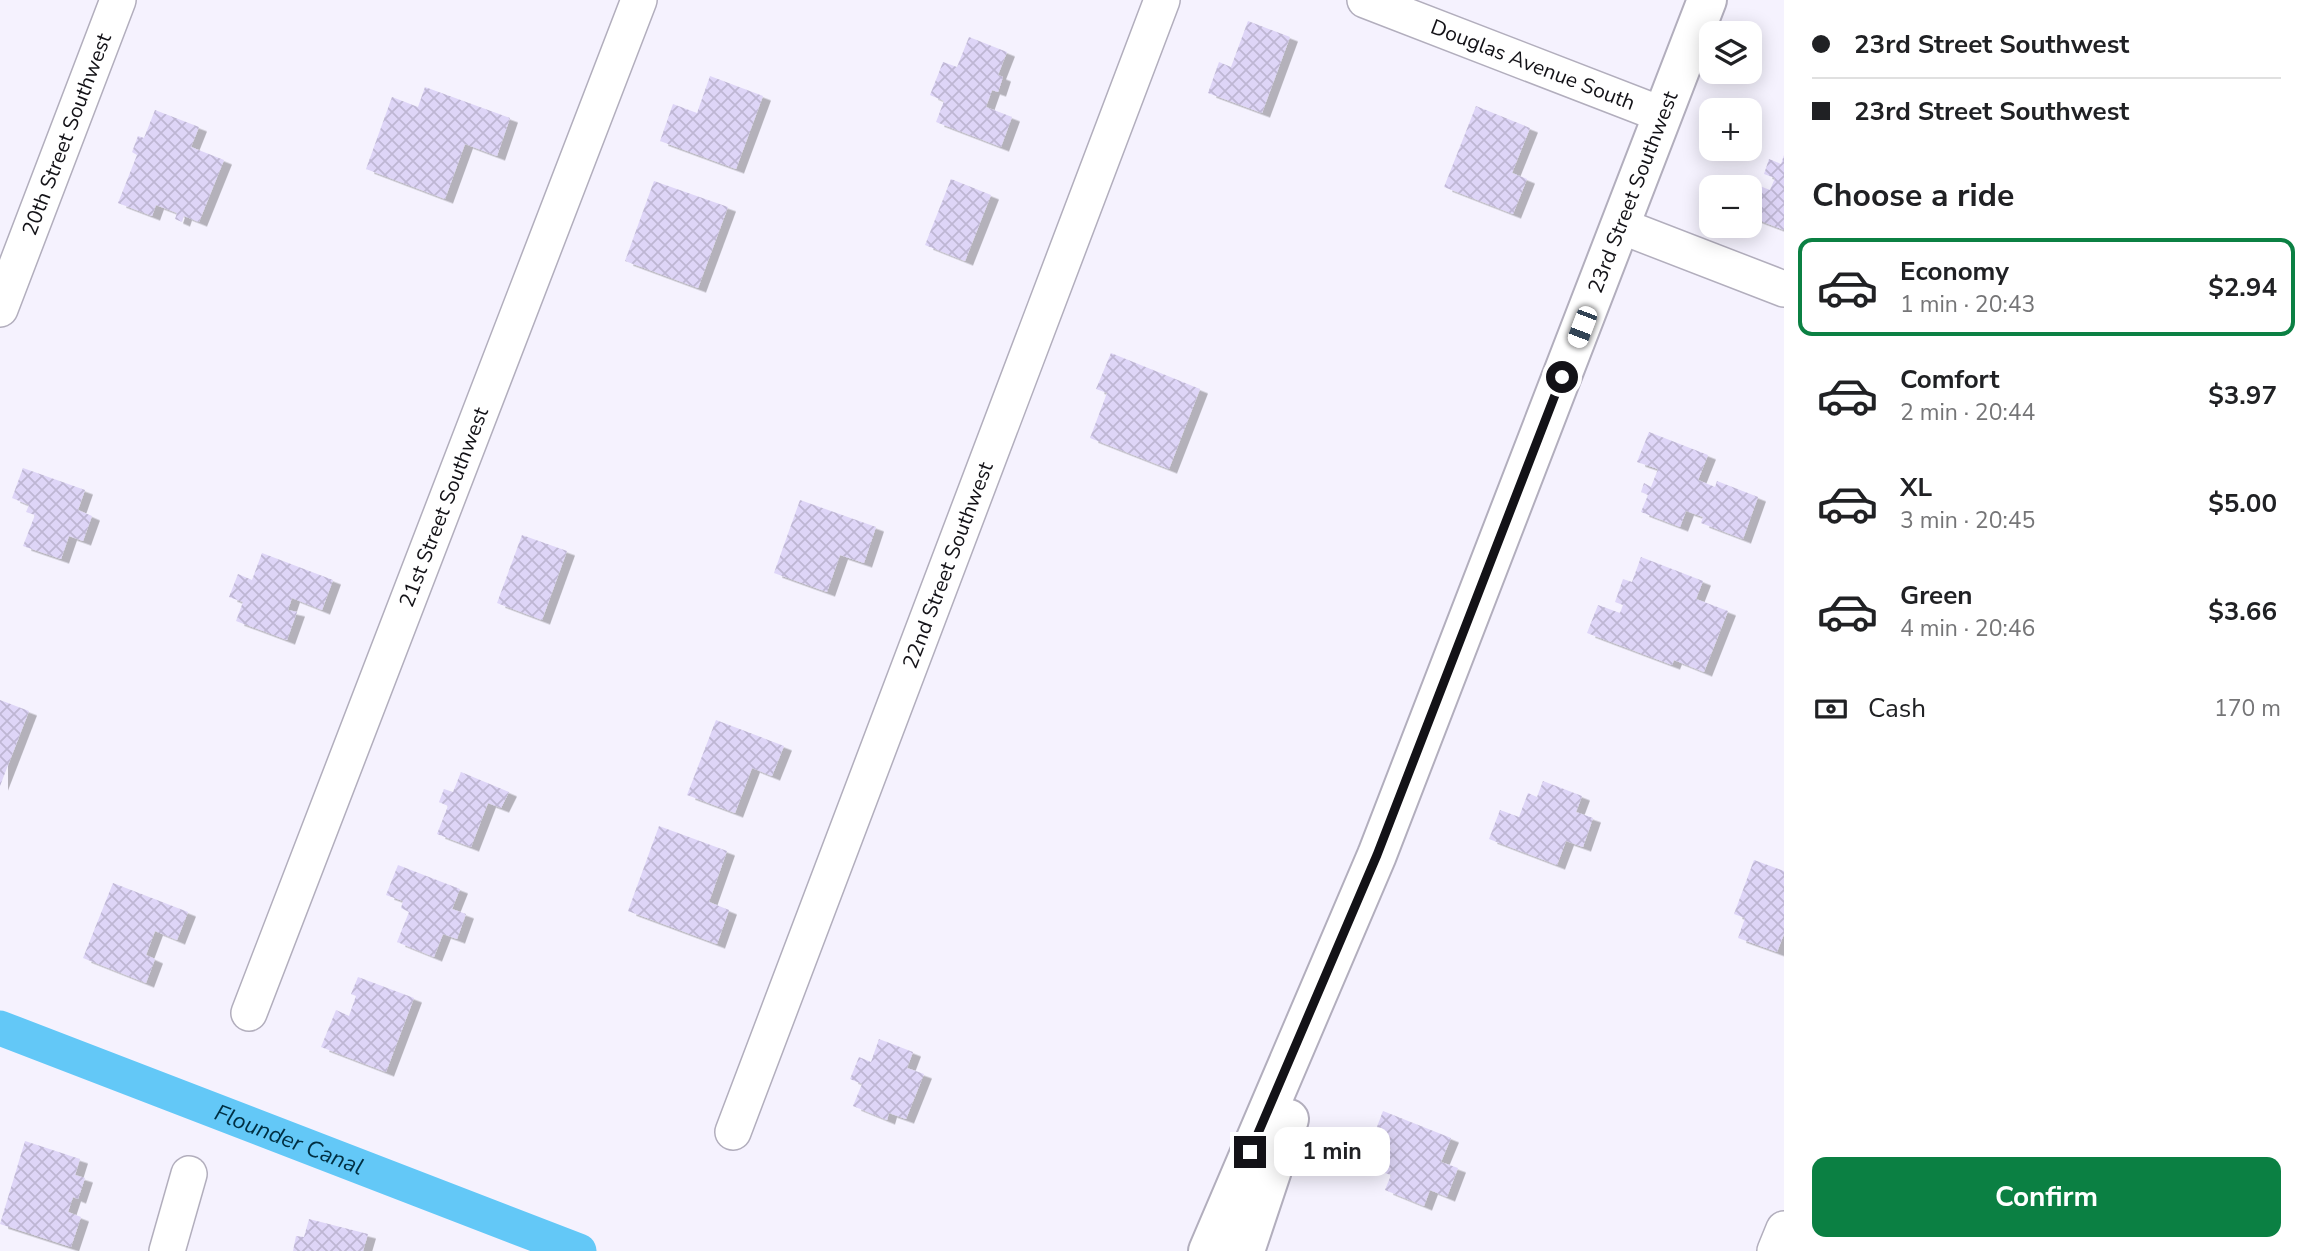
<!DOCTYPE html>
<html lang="en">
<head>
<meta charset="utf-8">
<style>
	:root { --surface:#fff; --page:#f6f6f6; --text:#202124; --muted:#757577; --line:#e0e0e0; --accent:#0b8043 }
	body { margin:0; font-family:"Nunito Sans",sans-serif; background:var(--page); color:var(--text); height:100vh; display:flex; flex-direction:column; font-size:26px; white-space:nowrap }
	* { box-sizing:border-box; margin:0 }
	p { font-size:23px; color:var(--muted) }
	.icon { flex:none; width:38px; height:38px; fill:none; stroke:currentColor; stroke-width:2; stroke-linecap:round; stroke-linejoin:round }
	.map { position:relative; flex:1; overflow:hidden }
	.drawer { display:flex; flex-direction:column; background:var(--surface); width:525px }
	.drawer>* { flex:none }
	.top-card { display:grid; align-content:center; height:154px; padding:0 28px; background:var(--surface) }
	.fabs { position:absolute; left:1699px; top:21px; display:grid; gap:14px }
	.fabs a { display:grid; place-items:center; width:63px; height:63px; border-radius:14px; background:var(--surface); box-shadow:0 4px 18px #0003; font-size:35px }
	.end { position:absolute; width:32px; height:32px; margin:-16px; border:9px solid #131217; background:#fff; box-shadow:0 0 0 4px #fff }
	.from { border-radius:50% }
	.bubble { position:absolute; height:49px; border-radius:14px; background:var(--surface); box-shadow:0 4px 18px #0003; font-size:23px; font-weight:700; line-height:49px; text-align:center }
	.car { position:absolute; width:21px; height:42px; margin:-21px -10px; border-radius:9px; box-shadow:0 0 5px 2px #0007; background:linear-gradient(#fff 24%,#345 0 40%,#fff 0 76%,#345 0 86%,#fff 0) }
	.top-card b { display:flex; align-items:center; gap:24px; height:66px; font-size:26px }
	.top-card b+b { border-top:2px solid var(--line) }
	.top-card i { width:18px; height:18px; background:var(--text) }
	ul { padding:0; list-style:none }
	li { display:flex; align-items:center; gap:21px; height:98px; margin:0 14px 10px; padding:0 14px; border:4px solid transparent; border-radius:14px }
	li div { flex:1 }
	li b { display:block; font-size:26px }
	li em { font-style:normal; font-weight:700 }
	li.active { border-color:var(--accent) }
	li>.icon { width:63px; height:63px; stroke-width:1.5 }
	h2 { padding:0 28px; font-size:32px; line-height:84px }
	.pay { display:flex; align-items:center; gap:18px; height:77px; padding:0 28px; font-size:26px }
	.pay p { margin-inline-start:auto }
	.cta { display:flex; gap:14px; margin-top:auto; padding:14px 28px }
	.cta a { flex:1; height:80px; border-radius:14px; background:var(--accent); color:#fff; font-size:28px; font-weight:700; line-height:80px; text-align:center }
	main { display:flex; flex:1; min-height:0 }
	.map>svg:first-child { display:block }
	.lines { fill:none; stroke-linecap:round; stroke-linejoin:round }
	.canal { stroke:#63c8f7; stroke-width:35 }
	.building { fill:url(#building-cross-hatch); filter:url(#shadow) }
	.minor-casing { stroke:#b2aebd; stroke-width:38 }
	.tertiary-casing { stroke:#b2aebd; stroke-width:42 }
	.minor { stroke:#fff; stroke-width:35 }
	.tertiary { stroke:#fff; stroke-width:38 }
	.route { stroke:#131217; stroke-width:9 }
	.labels { text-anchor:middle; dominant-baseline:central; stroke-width:6; stroke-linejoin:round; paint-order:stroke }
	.street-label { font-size:21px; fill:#131217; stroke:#fff }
	.water-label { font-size:23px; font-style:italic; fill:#002f42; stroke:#fff }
</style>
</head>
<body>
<main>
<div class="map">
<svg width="1784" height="1251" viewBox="0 0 1784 1251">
	<defs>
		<pattern id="building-cross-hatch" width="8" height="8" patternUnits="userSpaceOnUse" patternTransform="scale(1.75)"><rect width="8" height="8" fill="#ded5f7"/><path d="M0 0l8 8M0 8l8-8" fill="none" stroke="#beb6d3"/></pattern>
		<filter id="shadow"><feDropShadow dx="8" dy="4.5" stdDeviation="0" flood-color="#0004"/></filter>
	</defs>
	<rect width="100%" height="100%" fill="#f5f2fe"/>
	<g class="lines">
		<path class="canal" id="s1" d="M 0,1028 L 579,1251"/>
	</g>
	<g class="building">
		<polygon points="1248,21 1290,37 1262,113 1208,93 1219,62 1231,67"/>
		<polygon points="969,37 1007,52 998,75 1003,77 998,92 992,90 986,107 1012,117 1001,147 936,122 944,101 930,95 943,62 957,67"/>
		<polygon points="710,76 763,96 736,169 660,141 673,104 697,113"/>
		<polygon points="425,87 510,118 497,156 465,144 445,199 366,169 392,97 418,107"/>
		<polygon points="1476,106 1530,128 1512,173 1527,179 1513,214 1444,187"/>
		<polygon points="155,110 199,127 191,147 224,160 199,222 184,216 182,222 175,219 177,213 156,205 152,216 118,203 137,155 132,152 138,136 144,138"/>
		<polygon points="1784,155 1784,230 1750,217 1750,187 1738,187 1742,179 1770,190 1775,178 1764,174 1769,159 1781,164"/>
		<polygon points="951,179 991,195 965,261 925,245"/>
		<polygon points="654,181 728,207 698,288 625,261"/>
		<polygon points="1111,353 1200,389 1169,469 1090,438 1107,393 1096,389"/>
		<polygon points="1649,432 1708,455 1698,480 1715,487 1717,481 1758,497 1743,539 1701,523 1703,517 1686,511 1680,527 1641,512 1648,495 1641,492 1644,483 1651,487 1658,469 1637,462"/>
		<polygon points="23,468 85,490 78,510 92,516 83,541 69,536 61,559 23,546 35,515 26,512 29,505 12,498"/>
		<polygon points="800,500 876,527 864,563 840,555 827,592 774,573"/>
		<polygon points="522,535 567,551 542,620 497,603"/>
		<polygon points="262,553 333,580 322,610 292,598 288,610 297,612 287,640 236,621 243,602 229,597 238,574 252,580"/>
		<polygon points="1641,557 1703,581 1696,599 1728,611 1704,672 1674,660 1672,665 1587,633 1598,605 1620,613 1623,605 1615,602 1623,579 1632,582"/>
		<polygon points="0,700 29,711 0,786"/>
		<polygon points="716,720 784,746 772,776 752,768 735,813 687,795"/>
		<polygon points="461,772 509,792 501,808 488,803 471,847 437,834 448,806 439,802 444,789 453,792"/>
		<polygon points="1543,781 1582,796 1576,812 1593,818 1583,847 1566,841 1557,865 1489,839 1500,810 1519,817 1528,793 1537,797"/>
		<polygon points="659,826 727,851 709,902 729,910 717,944 628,911"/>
		<polygon points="1754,860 1784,871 1784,934 1777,952 1738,938 1745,918 1734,914"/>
		<polygon points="398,865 460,889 452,909 466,914 457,939 443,934 434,957 397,942 409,912 401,908 403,901 386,895"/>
		<polygon points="113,883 188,912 177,940 155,931 146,955 155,959 146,983 83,958"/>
		<polygon points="358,977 414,998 386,1072 321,1047 336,1010 349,1016 356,996 351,994"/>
		<polygon points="879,1039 913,1052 907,1068 924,1074 906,1119 889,1113 887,1120 853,1106 862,1084 850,1079 859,1057 871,1062"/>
		<polygon points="1383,1111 1451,1138 1441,1162 1458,1168 1447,1197 1430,1190 1424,1206 1385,1190 1391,1175 1382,1172 1391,1148 1372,1140"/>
		<polygon points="25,1141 80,1159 75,1175 85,1178 78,1199 73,1197 68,1212 81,1217 71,1247 0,1224"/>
		<polygon points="309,1219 368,1234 363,1251 293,1251 296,1236 304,1237"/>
	</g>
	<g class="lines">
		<g class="minor-casing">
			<g id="minor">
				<path id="s2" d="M 1365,0 L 1663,115"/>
				<polyline points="1621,226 1784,289"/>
				<path id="s3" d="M 0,309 L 118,0"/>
				<path id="s4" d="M 249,1013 L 639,0"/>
				<path id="s5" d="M 733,1132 L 1162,0"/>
				<polyline points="167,1251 189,1174"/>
				<polyline points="1775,1251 1784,1229"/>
			</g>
		</g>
		<g class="tertiary-casing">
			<g id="tertiary">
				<path id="s6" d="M 1208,1251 L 1377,855 L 1707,0"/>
				<polyline points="1245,1251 1289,1119"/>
			</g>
		</g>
		<use href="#minor" class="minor"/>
		<use href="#tertiary" class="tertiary"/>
	</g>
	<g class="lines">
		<polyline class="route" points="1250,1152 1377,855 1562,377"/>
	</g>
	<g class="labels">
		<g class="street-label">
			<text stroke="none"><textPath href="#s2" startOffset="180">Douglas Avenue South</textPath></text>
			<text stroke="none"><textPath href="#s3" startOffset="187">20th Street Southwest</textPath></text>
			<text stroke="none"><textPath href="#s6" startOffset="1141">23rd Street Southwest</textPath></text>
			<text stroke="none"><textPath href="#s4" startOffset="542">21st Street Southwest</textPath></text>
			<text stroke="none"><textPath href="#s5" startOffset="606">22nd Street Southwest</textPath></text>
		</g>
		<g class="water-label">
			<text stroke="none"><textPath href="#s1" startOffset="310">Flounder Canal</textPath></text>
		</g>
	</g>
</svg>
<div class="fabs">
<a><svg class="icon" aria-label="layers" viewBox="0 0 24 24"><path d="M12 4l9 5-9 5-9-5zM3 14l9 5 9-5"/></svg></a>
<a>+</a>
<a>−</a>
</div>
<i class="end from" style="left:1562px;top:377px"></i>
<i class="end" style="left:1250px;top:1152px"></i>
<div class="bubble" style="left:1274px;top:1127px;width:116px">1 min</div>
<i class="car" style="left:1582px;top:327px;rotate:201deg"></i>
</div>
<section class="drawer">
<div class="top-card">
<b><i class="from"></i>23rd Street Southwest</b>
<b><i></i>23rd Street Southwest</b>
</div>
<h2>Choose a ride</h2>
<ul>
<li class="active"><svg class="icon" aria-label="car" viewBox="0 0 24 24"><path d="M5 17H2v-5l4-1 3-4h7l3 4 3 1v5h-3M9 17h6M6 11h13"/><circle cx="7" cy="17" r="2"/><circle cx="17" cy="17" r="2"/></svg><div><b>Economy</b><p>1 min · 20:43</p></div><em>$2.94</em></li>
<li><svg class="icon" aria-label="car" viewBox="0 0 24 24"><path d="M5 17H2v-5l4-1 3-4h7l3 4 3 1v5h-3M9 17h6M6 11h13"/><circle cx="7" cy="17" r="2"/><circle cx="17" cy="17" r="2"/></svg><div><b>Comfort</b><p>2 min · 20:44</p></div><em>$3.97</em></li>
<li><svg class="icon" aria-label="car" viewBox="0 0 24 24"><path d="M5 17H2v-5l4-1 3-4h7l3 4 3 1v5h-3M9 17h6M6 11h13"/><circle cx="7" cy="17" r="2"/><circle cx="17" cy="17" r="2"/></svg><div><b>XL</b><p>3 min · 20:45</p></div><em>$5.00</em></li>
<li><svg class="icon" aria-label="car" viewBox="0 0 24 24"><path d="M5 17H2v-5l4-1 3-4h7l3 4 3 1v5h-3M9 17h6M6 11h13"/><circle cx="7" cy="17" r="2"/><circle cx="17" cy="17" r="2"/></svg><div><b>Green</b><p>4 min · 20:46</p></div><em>$3.66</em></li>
</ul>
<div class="pay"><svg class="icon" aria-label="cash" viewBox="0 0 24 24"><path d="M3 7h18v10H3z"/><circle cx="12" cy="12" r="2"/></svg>Cash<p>170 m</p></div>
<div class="cta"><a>Confirm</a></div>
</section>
</main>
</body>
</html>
